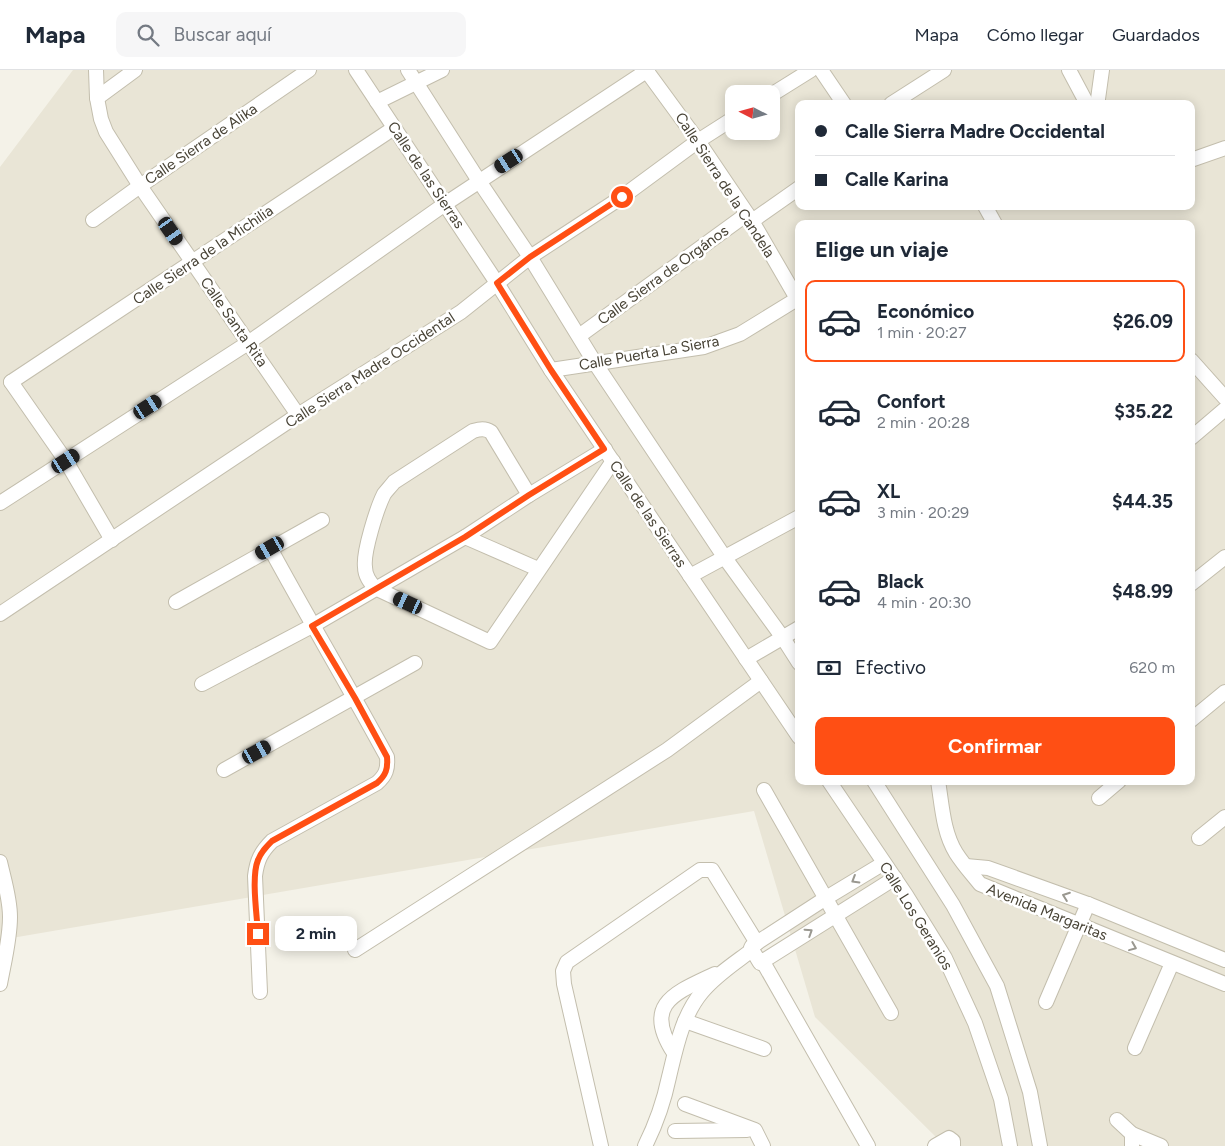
<!DOCTYPE html>
<html lang="es">
<head>
<meta charset="utf-8">
<style>
	:root { --surface:#fff; --page:#f6f6f7; --text:#1f2937; --muted:#747a83; --line:#e0e1e3; --accent:#ff4f14 }
	body { margin:0; font-family:Figtree,sans-serif; background:var(--page); color:var(--text); height:100vh; display:flex; flex-direction:column; font-size:19px; white-space:nowrap }
	* { box-sizing:border-box; margin:0 }
	p { font-size:16px; color:var(--muted) }
	.icon { flex:none; width:28px; height:28px; fill:none; stroke:currentColor; stroke-width:2; stroke-linecap:round; stroke-linejoin:round }
	.map { position:relative; flex:1; overflow:hidden }
	.side { position:absolute; left:795px; top:150px; width:400px; height:565px; display:flex; flex-direction:column; background:var(--surface); border-radius:10px; box-shadow:0 2px 12px #0003 }
	.side>* { flex:none }
	.hud { position:absolute; left:795px; top:30px; width:400px; height:110px; border-radius:10px; box-shadow:0 2px 12px #0003; display:grid; align-content:center; height:110px; padding:0 20px; background:var(--surface) }
	.needle { width:32px; rotate:276deg }
	.controls { position:absolute; left:725px; top:15px; display:grid; gap:10px }
	.controls a { display:grid; place-items:center; width:55px; height:55px; border-radius:10px; background:var(--surface); box-shadow:0 2px 12px #0003; font-size:25px }
	.end { position:absolute; width:22px; height:22px; margin:-11px; border:6px solid #ff4f14; background:#fff; box-shadow:0 0 0 2px #fff }
	.from { border-radius:50% }
	.bubble { position:absolute; height:35px; border-radius:10px; background:var(--surface); box-shadow:0 2px 12px #0003; font-size:16px; font-weight:700; line-height:35px; text-align:center }
	.car { position:absolute; width:15px; height:30px; margin:-15px -8px; border-radius:6px; box-shadow:0 0 4px 1px #0007; background:linear-gradient(#222 24%,#8ab4d8 0 40%,#222 0 76%,#8ab4d8 0 86%,#222 0) }
	.hud b { display:flex; align-items:center; gap:18px; height:48px; font-size:19px }
	.hud b+b { border-top:1px solid var(--line) }
	.hud i { width:12px; height:12px; background:var(--text) }
	ul { padding:0; list-style:none }
	li { display:flex; align-items:center; gap:15px; height:82px; margin:0 10px 8px; padding:0 10px; border:2px solid transparent; border-radius:10px }
	li div { flex:1 }
	li b { display:block; font-size:19px }
	li em { font-style:normal; font-weight:700 }
	li.active { border-color:var(--accent) }
	li>.icon { width:45px; height:45px; stroke-width:1.5 }
	h2 { padding:0 20px; font-size:22px; line-height:60px }
	.pay { display:flex; align-items:center; gap:12px; height:55px; padding:0 20px; font-size:19px }
	.pay p { margin-inline-start:auto }
	.action { display:flex; gap:10px; margin-top:auto; padding:10px 20px }
	.action a { flex:1; height:58px; border-radius:10px; background:var(--accent); color:#fff; font-size:20px; font-weight:700; line-height:58px; text-align:center }
	header { display:flex; align-items:center; gap:30px; box-sizing:border-box; height:70px; padding:0 25px; background:var(--surface); border-bottom:1px solid var(--line) }
	header strong { font-size:24px }
	nav { display:flex; gap:28px; margin-inline-start:auto; font-size:18px }
	.search { width:350px; height:45px; background:var(--page); display:flex; align-items:center; gap:12px; box-sizing:border-box; padding:0 18px; border-radius:10px; color:var(--muted); font-size:19px }
	.map>svg:first-child { display:block }
	.residential { fill:#e9e5d6; fill-rule:evenodd }
	.lines { fill:none; stroke-linecap:round; stroke-linejoin:round }
	.minor-casing { stroke:#c3bead; stroke-width:16 }
	.minor { stroke:#fff; stroke-width:14 }
	.oneway { stroke:#9a9890 }
	.route { stroke:#ff4f14; stroke-width:6 }
	.labels { text-anchor:middle; dominant-baseline:central; stroke-width:5; stroke-linejoin:round; paint-order:stroke }
	.street-label { font-size:15px; fill:#484336; stroke:#fff }
</style>
</head>
<body>
<header>
<strong>Mapa</strong>
<div class="search"><svg class="icon" aria-label="search" viewBox="0 0 24 24"><circle cx="10" cy="10" r="6"/><path d="M15 15l6 6"/></svg>Buscar aquí</div>
<nav><a>Mapa</a><a>Cómo llegar</a><a>Guardados</a></nav>
</header>
<div class="map">
<svg width="1225" height="1076" viewBox="0 0 1225 1076">
	<rect width="100%" height="100%" fill="#f4f2e8"/>
	<path class="residential" d="M 73,0 L 1225,0 L 1225,1076 L 945,1076 L 815,947 L 754,741 L 0,870 L 0,97 ZM 734,24 L 771,24 L 771,61 L 734,61 ZM 799,34 L 1191,34 L 1191,136 L 799,136 ZM 799,154 L 1191,154 L 1191,711 L 799,711 Z"/>
	<g class="lines">
		<g class="minor-casing">
			<g id="minor">
				<polyline points="96,0 97,28 101,49 106,62 140,116 298,345"/>
				<polyline points="356,0 497,213 551,300 799,667"/>
				<polyline points="408,0 479,111 530,187 595,293 725,488 783,568 799,593"/>
				<polyline points="646,0 698,71 752,151 799,232"/>
				<polyline points="821,0 844,34"/>
				<polyline points="1069,0 1085,30"/>
				<polyline points="771,25 811,0"/>
				<polyline points="97,28 135,0"/>
				<polyline points="1098,29 1102,0"/>
				<polyline points="377,32 442,0"/>
				<polyline points="891,34 944,0"/>
				<polyline points="1191,90 1225,78"/>
				<polyline points="985,136 995,154"/>
				<polyline points="93,150 140,116 309,0"/>
				<polyline points="752,151 799,118"/>
				<polyline points="579,266 747,144"/>
				<polyline points="1191,290 1225,328"/>
				<polyline points="551,300 704,277 740,264 797,229"/>
				<polyline points="11,312 394,58"/>
				<polyline points="11,312 66,391 112,470"/>
				<polyline points="1191,368 1225,339"/>
				<path d="M 529,425 L 491,362 C 485,358 480,359 473,361 L 394,412 C 391,416 387,420 384,424 C 377,438 363,482 365,497 C 365,506 370,512 375,518 L 490,572 L 613,391"/>
				<polyline points="0,433 248,273 445,134 648,0"/>
				<polyline points="465,467 538,499"/>
				<polyline points="690,506 799,447"/>
				<polyline points="1191,514 1225,487"/>
				<polyline points="176,532 322,450"/>
				<polyline points="0,544 298,345 461,242 530,187 622,127 698,71 734,48"/>
				<polyline points="746,589 799,558"/>
				<polyline points="202,614 312,556 465,467 529,425 605,379"/>
				<polyline points="1191,650 1225,622"/>
				<polyline points="224,700 415,593"/>
				<polyline points="829,711 906,825 945,888 975,953 1001,1029 1010,1076"/>
				<polyline points="874,711 953,835 997,916 1030,1022 1040,1076"/>
				<path d="M 938,711 C 942,735 943,762 956,783 C 963,794 972,804 980,814 L 1225,914"/>
				<polyline points="764,720 891,943"/>
				<polyline points="1099,728 1119,711"/>
				<polyline points="1199,768 1225,747"/>
				<path d="M 0,792 C 4,810 10,828 10,847 C 10,869 4,892 0,914"/>
				<polyline points="884,793 826,828 752,876 751,878 760,893 895,808"/>
				<polyline points="966,796 988,798 1088,834 1225,890"/>
				<polyline points="355,880 667,680 761,611"/>
				<polyline points="763,892 868,1076"/>
				<path d="M 260,922 L 255,806 C 257,790 261,782 272,771 L 377,713 C 386,705 388,699 387,687 C 349,617 308,548 270,478"/>
				<polyline points="1046,932 1088,834"/>
				<polyline points="685,951 764,979"/>
				<polyline points="1135,978 1172,893"/>
				<path d="M 674,983 C 642,934 675,923 715,904"/>
				<polyline points="685,1034 755,1060 763,1076"/>
				<polyline points="1117,1050 1132,1064"/>
				<polyline points="675,1061 747,1060"/>
				<polyline points="601,1076 564,914 563,901 567,892 700,800 712,800 757,873"/>
				<path d="M 645,1076 C 656,1054 664,1031 669,1007 C 676,978 682,946 702,922 C 716,905 735,893 752,880"/>
				<polyline points="935,1076 949,1068 953,1071 953,1076"/>
				<polyline points="1132,1076 1132,1064 1161,1076"/>
			</g>
		</g>
		<use href="#minor" class="minor"/>
	</g>
	<defs><path id="oneway-chevron" d="M-2-3.5L2.5 0L-2 3.5" fill="none" stroke-width="1.6" stroke-linecap="round" stroke-linejoin="round" transform="scale(1.25)"/></defs>
	<g class="oneway">
		<use href="#oneway-chevron" transform="translate(855 810) rotate(149)"/>
		<use href="#oneway-chevron" transform="translate(1066 826) rotate(-160)"/>
		<use href="#oneway-chevron" transform="translate(809 862) rotate(-33)"/>
		<use href="#oneway-chevron" transform="translate(1133 877) rotate(22)"/>
	</g>
	<g class="lines">
		<path class="route" d="M 258,864 C 257,845 251,807 258,790 C 261,782 266,777 272,771 L 377,713 C 386,705 388,699 387,687 L 355,628 L 312,556 L 465,467 L 529,425 L 604,379 L 551,300 L 497,213 L 530,187 L 622,127"/>
	</g>
	<g class="labels">
		<g class="street-label">
			<text transform="translate(201 74) rotate(-34)">Calle Sierra de Alika</text>
			<text transform="translate(426 105) rotate(56)">Calle de las Sierras</text>
			<text transform="translate(725 115) rotate(57)">Calle Sierra de la Candela</text>
			<text transform="translate(203 185) rotate(-34)">Calle Sierra de la Michilia</text>
			<text transform="translate(663 205) rotate(-36)">Calle Sierra de Orgános</text>
			<text transform="translate(234 252) rotate(55)">Calle Santa Rita</text>
			<text transform="translate(649 283) rotate(-10)">Calle Puerta La Sierra</text>
			<text transform="translate(370 300) rotate(-33)">Calle Sierra Madre Occidental</text>
			<text transform="translate(648 444) rotate(56)">Calle de las Sierras</text>
			<text transform="translate(1047 842) rotate(22)">Avenida Margaritas</text>
			<text transform="translate(916 846) rotate(58)">Calle Los Geranios</text>
		</g>
	</g>
</svg>
<div class="controls">
<a><svg class="needle" viewBox="-14 -14 28 28"><path d="M0-13l5 13h-10z" fill="#e53935"/><path d="M0 13l5-13h-10z" fill="#747a83"/></svg></a>
</div>
<i class="end from" style="left:622px;top:127px"></i>
<i class="end" style="left:258px;top:864px"></i>
<div class="bubble" style="left:275px;top:846px;width:82px">2 min</div>
<i class="car" style="left:509px;top:91px;rotate:237deg"></i>
<i class="car" style="left:171px;top:161px;rotate:145deg"></i>
<i class="car" style="left:148px;top:337px;rotate:57deg"></i>
<i class="car" style="left:66px;top:391px;rotate:57deg"></i>
<i class="car" style="left:270px;top:478px;rotate:240deg"></i>
<i class="car" style="left:408px;top:533px;rotate:295deg"></i>
<i class="car" style="left:257px;top:682px;rotate:61deg"></i>
<div class="hud">
<b><i class="from"></i>Calle Sierra Madre Occidental</b>
<b><i></i>Calle Karina</b>
</div>
<section class="side">
<h2>Elige un viaje</h2>
<ul>
<li class="active"><svg class="icon" aria-label="car" viewBox="0 0 24 24"><path d="M5 17H2v-5l4-1 3-4h7l3 4 3 1v5h-3M9 17h6M6 11h13"/><circle cx="7" cy="17" r="2"/><circle cx="17" cy="17" r="2"/></svg><div><b>Económico</b><p>1 min · 20:27</p></div><em>$26.09</em></li>
<li><svg class="icon" aria-label="car" viewBox="0 0 24 24"><path d="M5 17H2v-5l4-1 3-4h7l3 4 3 1v5h-3M9 17h6M6 11h13"/><circle cx="7" cy="17" r="2"/><circle cx="17" cy="17" r="2"/></svg><div><b>Confort</b><p>2 min · 20:28</p></div><em>$35.22</em></li>
<li><svg class="icon" aria-label="car" viewBox="0 0 24 24"><path d="M5 17H2v-5l4-1 3-4h7l3 4 3 1v5h-3M9 17h6M6 11h13"/><circle cx="7" cy="17" r="2"/><circle cx="17" cy="17" r="2"/></svg><div><b>XL</b><p>3 min · 20:29</p></div><em>$44.35</em></li>
<li><svg class="icon" aria-label="car" viewBox="0 0 24 24"><path d="M5 17H2v-5l4-1 3-4h7l3 4 3 1v5h-3M9 17h6M6 11h13"/><circle cx="7" cy="17" r="2"/><circle cx="17" cy="17" r="2"/></svg><div><b>Black</b><p>4 min · 20:30</p></div><em>$48.99</em></li>
</ul>
<div class="pay"><svg class="icon" aria-label="cash" viewBox="0 0 24 24"><path d="M3 7h18v10H3z"/><circle cx="12" cy="12" r="2"/></svg>Efectivo<p>620 m</p></div>
<div class="action"><a>Confirmar</a></div>
</section>
</div>
</body>
</html>
